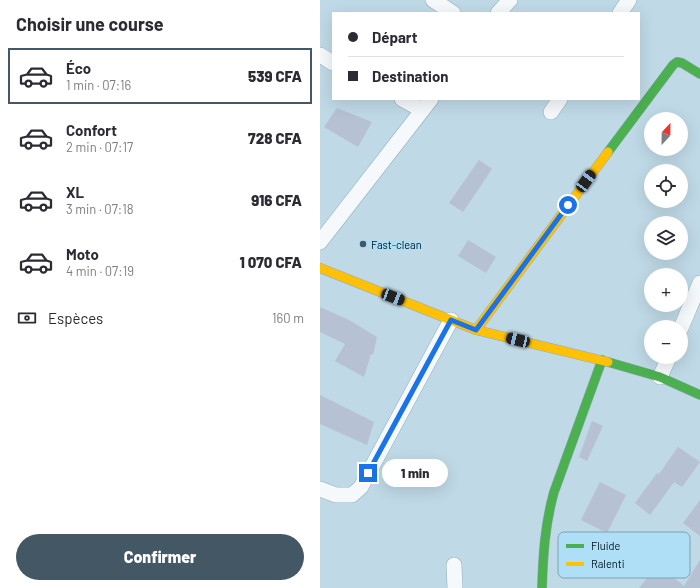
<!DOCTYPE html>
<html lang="fr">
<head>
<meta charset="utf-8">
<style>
	:root { --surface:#fff; --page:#f7f7f7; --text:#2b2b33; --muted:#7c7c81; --line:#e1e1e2; --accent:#435864 }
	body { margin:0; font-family:Barlow,sans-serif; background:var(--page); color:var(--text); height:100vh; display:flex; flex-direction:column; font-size:15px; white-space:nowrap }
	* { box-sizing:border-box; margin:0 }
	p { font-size:13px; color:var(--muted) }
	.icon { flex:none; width:22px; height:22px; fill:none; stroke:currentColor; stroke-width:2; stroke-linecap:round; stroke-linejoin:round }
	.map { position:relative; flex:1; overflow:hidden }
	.side { display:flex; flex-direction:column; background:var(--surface); width:320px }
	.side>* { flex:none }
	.guide { position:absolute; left:12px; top:12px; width:308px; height:88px; border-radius:0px; box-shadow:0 4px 16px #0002; display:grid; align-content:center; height:88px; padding:0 16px; background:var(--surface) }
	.needle { width:26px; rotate:22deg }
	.tools { position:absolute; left:324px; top:112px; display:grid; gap:8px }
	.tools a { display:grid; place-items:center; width:44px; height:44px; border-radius:50%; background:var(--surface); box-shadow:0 4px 16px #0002; font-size:20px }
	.end { position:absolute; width:18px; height:18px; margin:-9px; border:5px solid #1a73e8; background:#fff; box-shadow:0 0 0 2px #fff }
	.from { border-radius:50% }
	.bubble { position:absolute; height:28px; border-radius:14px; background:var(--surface); box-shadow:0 4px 16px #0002; font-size:13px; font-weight:800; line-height:28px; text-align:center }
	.car { position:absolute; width:12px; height:24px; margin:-12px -6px; border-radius:5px; box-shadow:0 0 3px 1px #0007; background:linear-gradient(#222 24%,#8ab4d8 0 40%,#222 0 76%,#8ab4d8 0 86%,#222 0) }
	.guide b { display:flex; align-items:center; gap:14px; height:38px; font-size:15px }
	.guide b+b { border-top:1px solid var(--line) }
	.guide i { width:10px; height:10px; background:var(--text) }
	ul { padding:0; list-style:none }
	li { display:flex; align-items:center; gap:12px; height:56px; margin:0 8px 6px; padding:0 8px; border:2px solid transparent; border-radius:0px }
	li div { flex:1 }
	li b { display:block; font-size:15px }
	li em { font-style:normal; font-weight:800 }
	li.selected { border-color:var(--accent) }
	li>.icon { width:36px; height:36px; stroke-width:1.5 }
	h2 { padding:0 16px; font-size:18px; line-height:48px }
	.pay { display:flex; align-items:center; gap:10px; height:44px; padding:0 16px; font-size:15px }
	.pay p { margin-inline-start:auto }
	.action { display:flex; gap:8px; margin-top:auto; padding:8px 16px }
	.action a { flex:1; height:46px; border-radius:24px; background:var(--accent); color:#fff; font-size:16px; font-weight:800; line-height:46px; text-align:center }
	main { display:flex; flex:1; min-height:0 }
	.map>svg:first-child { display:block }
	.building { fill:#b7c1d4 }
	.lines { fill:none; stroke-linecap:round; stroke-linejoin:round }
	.street-casing { stroke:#92aebb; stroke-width:16 }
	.fast-casing { stroke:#92aebb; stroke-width:10 }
	.slow-casing { stroke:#92aebb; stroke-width:10 }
	.street { stroke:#f5f9fb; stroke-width:15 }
	.fast { stroke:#4caf50; stroke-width:9 }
	.slow { stroke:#ffc107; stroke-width:9 }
	.route { stroke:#1a73e8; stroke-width:5 }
	.poi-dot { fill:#435864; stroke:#afdff6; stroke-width:1.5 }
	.labels { text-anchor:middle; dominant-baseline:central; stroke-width:3.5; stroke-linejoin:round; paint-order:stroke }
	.poi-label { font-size:11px; fill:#00131e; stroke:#afdff6; text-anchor:start }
	.key { fill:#afdff6; stroke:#7aa2b5; stroke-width:1 }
	.key-label { font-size:11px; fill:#00131e }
</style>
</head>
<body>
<main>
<section class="side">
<h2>Choisir une course</h2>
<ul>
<li class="selected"><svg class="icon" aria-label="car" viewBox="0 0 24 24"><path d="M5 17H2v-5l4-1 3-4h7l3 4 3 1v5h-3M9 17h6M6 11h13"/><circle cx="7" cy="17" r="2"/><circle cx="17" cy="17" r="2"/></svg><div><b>Éco</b><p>1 min · 07:16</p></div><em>539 CFA</em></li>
<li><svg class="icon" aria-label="car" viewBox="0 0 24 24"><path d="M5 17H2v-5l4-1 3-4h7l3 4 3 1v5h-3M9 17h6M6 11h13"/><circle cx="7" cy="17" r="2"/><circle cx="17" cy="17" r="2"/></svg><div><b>Confort</b><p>2 min · 07:17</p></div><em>728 CFA</em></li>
<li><svg class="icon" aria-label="car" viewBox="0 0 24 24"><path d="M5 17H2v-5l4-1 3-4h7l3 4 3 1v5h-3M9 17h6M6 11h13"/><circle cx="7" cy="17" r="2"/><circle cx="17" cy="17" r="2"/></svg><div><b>XL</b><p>3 min · 07:18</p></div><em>916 CFA</em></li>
<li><svg class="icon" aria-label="car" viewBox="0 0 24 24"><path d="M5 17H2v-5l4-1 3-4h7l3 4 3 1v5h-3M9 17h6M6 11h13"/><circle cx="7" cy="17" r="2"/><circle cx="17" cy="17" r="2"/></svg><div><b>Moto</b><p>4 min · 07:19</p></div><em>1 070 CFA</em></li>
</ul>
<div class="pay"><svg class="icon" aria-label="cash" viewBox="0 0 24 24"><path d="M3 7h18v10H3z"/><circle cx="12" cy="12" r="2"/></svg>Espèces<p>160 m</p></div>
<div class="action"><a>Confirmer</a></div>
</section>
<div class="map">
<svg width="380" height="588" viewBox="0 0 380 588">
	<rect width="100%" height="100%" fill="#bfd9e6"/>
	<g class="building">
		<polygon points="17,108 52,122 38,147 4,127"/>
		<polygon points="159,160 172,169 143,212 129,203"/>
		<polygon points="148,240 176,257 166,273 138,256"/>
		<polygon points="0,307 29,320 57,337 53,355 51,354 44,377 15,361 25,344 0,332"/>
		<polygon points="0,395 54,422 47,445 0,424"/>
		<polygon points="272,421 283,426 267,461 259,457"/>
		<polygon points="358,447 380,462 362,487 354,482 330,515 315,503 337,473 339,474"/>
		<polygon points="280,482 306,495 287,533 261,520"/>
		<polygon points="380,500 380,536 363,523"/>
		<polygon points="380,560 380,588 319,588 338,565 364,586"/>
	</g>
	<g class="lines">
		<g class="street-casing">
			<g id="street">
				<polyline points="113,0 133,13"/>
				<polyline points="178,13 190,0"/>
				<polyline points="300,13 309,0"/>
				<polyline points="0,55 13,63"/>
				<polyline points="82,99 102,110"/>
				<polyline points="231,112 240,99"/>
				<polyline points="0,242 111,99"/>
				<polyline points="361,328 380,283"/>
				<polyline points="340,377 349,357"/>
				<polyline points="0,489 16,495 32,495 41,487 131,320"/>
				<polyline points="134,565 135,588"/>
			</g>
		</g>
		<g class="fast-casing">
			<g id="fast">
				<polyline points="288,152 353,65 357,62 362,63 380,74"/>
				<polyline points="288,362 340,377 380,395"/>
				<path d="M 222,588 C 223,555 225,524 234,492 L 282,360"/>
			</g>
		</g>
		<g class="slow-casing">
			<g id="slow">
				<polyline points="0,268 156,330 288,362"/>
				<polyline points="156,330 288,152"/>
			</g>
		</g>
		<use href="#street" class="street"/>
		<use href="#fast" class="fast"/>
		<use href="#slow" class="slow"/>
	</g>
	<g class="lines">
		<polyline class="route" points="48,473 131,320 156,330 248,205"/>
	</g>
	<circle class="poi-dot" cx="43" cy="244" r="4"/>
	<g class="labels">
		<g class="poi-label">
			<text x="51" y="244">Fast-clean</text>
		</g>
	</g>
	<rect x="238" y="532" width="132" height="46" rx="6" class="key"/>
	<rect x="246" y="544" width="18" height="4" fill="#4caf50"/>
	<rect x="246" y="562" width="18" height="4" fill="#ffc107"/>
	<g class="key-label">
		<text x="271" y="550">Fluide</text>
		<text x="271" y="568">Ralenti</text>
	</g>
</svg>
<div class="tools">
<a><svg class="needle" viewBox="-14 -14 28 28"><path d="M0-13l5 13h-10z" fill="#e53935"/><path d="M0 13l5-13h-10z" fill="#7c7c81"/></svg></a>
<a><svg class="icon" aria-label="locate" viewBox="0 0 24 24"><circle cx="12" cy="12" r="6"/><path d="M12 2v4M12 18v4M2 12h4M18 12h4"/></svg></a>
<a><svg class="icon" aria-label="layers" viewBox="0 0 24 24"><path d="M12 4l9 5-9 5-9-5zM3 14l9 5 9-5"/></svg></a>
<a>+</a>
<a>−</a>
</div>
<i class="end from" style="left:248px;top:205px"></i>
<i class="end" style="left:48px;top:473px"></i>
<div class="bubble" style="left:62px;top:459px;width:66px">1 min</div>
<i class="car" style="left:266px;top:181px;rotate:36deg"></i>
<i class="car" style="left:73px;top:297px;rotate:111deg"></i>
<i class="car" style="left:198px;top:340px;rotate:283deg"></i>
<div class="guide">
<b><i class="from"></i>Départ</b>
<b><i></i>Destination</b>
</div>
</div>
</main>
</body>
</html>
